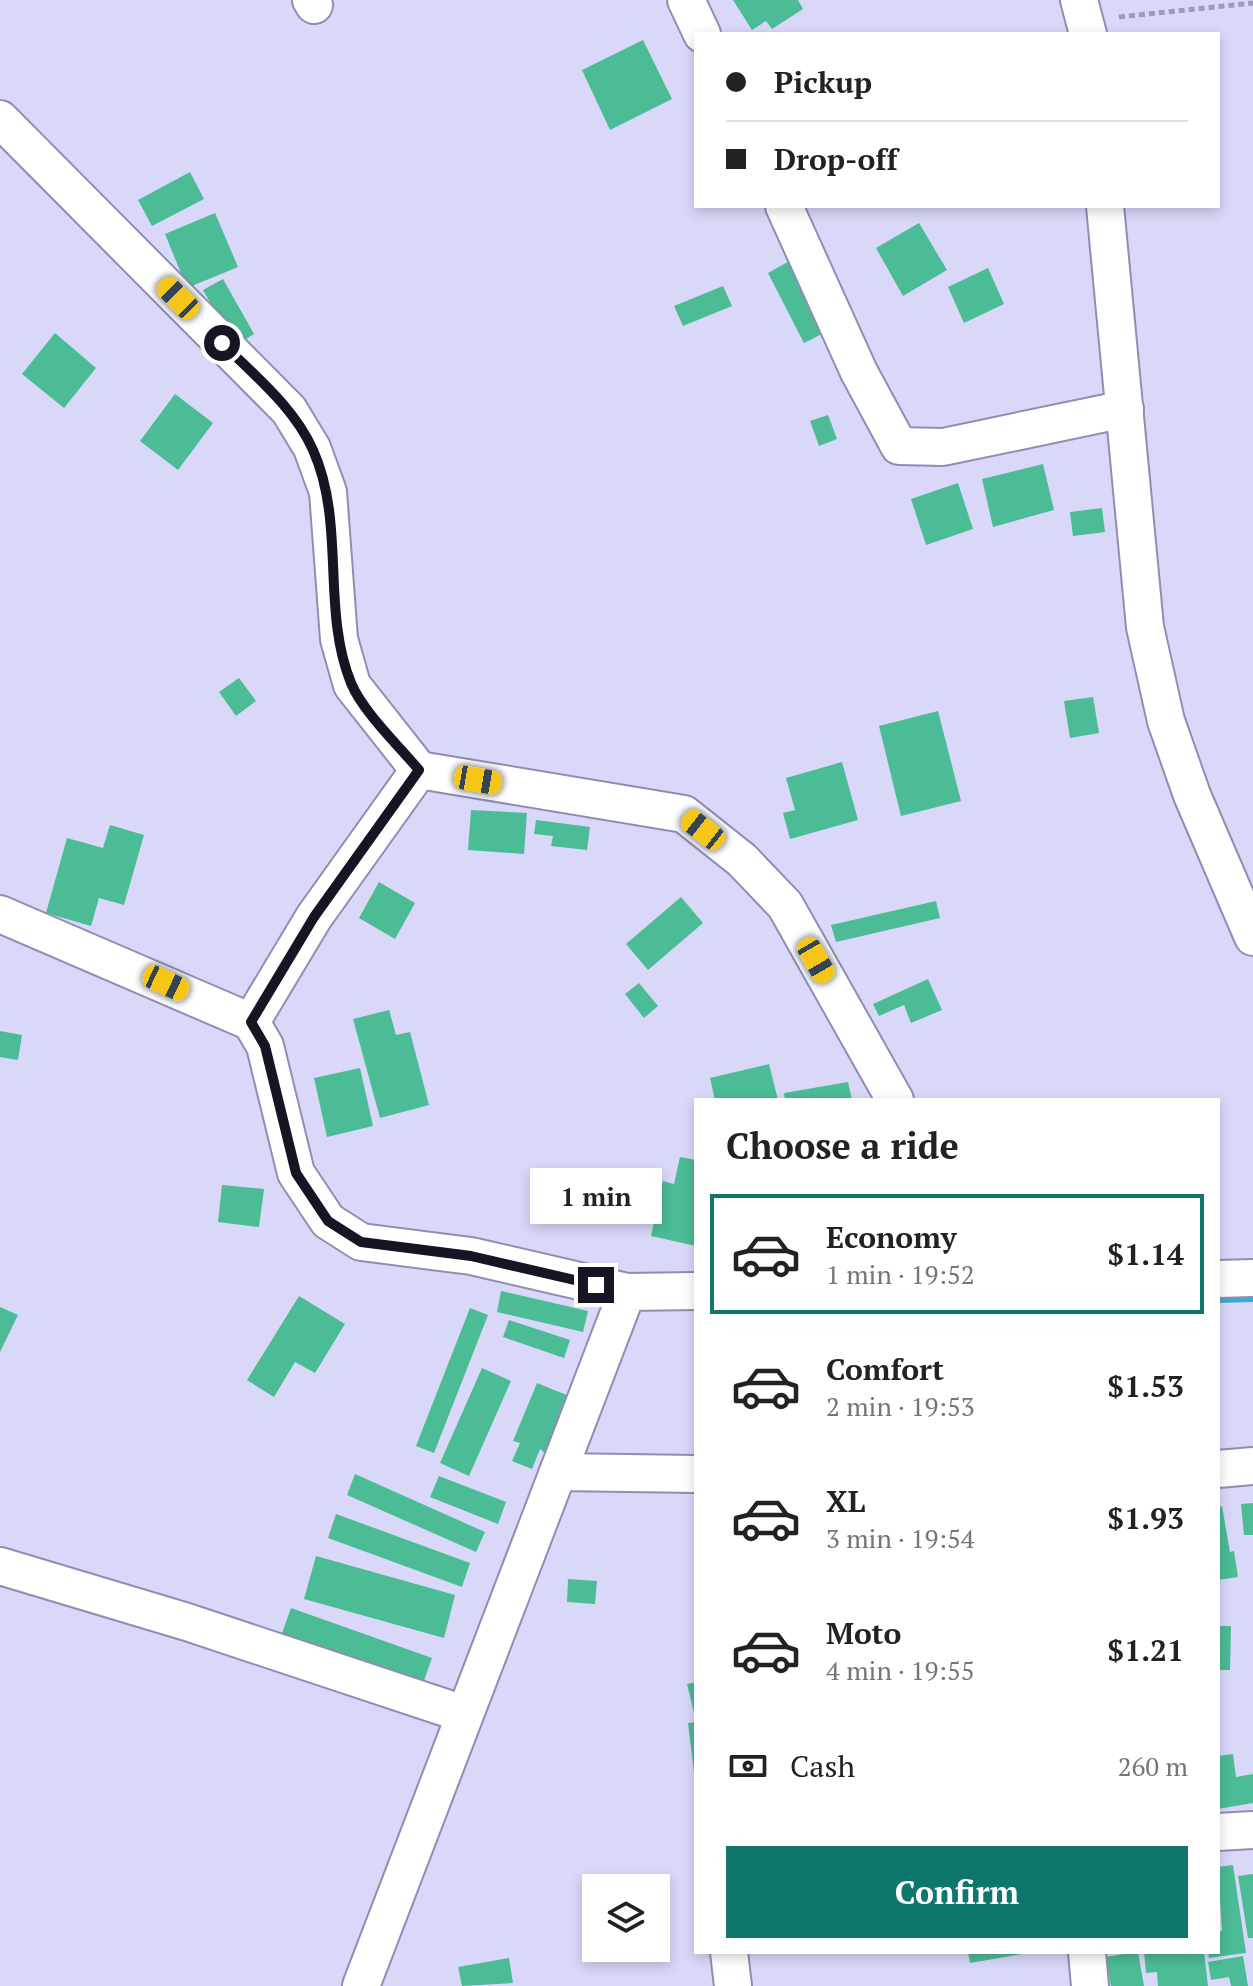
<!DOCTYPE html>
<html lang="en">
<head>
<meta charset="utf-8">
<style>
	:root { --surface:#fff; --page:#f6f6f6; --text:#222; --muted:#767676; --line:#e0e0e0; --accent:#0f766e }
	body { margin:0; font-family:"PT Serif",serif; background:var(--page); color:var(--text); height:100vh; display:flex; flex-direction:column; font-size:30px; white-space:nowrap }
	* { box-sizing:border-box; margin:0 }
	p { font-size:26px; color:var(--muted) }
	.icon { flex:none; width:44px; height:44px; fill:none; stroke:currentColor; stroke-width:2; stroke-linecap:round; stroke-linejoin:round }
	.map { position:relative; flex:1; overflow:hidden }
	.details { position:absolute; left:694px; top:1098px; width:526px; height:856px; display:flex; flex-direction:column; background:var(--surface); border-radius:0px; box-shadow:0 4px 12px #0003 }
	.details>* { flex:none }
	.banner { position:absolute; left:694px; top:32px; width:526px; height:176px; border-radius:0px; box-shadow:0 4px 12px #0003; display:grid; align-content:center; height:176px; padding:0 32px; background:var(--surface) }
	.buttons { position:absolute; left:582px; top:1874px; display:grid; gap:16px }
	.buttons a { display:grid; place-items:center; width:88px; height:88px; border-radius:0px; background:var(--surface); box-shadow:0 4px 12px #0003; font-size:40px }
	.end { position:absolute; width:36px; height:36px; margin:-18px; border:10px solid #171524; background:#fff; box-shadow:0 0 0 4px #fff }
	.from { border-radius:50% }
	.bubble { position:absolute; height:56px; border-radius:0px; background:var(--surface); box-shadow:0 4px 12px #0003; font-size:26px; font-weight:700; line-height:56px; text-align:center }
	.car { position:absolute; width:24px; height:48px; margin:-24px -12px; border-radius:10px; box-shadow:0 0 6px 2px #0007; background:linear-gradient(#f5c518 24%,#345 0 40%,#f5c518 0 76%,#345 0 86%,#f5c518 0) }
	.banner b { display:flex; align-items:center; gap:28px; height:76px; font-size:30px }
	.banner b+b { border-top:2px solid var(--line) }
	.banner i { width:20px; height:20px; background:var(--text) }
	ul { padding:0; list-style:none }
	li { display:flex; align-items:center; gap:24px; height:120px; margin:0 16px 12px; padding:0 16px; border:4px solid transparent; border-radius:0px }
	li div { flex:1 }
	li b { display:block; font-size:30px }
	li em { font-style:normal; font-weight:700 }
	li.on { border-color:var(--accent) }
	li>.icon { width:72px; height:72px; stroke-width:1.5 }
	h2 { padding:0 32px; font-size:36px; line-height:96px }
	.pay { display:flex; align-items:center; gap:20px; height:88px; padding:0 32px; font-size:30px }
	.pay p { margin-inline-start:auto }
	.cta { display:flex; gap:16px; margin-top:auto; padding:16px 32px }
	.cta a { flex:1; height:92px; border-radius:0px; background:var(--accent); color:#fff; font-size:32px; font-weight:700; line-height:92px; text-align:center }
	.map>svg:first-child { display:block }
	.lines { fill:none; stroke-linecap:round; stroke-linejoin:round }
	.stream { stroke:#36abd6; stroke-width:10 }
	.building { fill:#4bbc96 }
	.minor-casing { stroke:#8f8db4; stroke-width:40 }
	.path { stroke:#9d9cb8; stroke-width:5; stroke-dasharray:6 4; stroke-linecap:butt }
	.minor { stroke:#fff; stroke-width:36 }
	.route { stroke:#171524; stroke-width:10 }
</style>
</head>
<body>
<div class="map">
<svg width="1253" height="1986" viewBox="0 0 1253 1986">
	<rect width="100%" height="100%" fill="#d9d8f9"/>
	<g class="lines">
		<polyline class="stream" points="1218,1298 1253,1297"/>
	</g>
	<g class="building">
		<polygon points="733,0 798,0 803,9 772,29 766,21 752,30"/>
		<polygon points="643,40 672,99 610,130 582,70"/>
		<polygon points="190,172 204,199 152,226 138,200"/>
		<polygon points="215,213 238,267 187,288 165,234"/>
		<polygon points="919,223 947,270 903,296 876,248"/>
		<polygon points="793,259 830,330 804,343 768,273"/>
		<polygon points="988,268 1004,304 964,323 948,287"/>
		<polygon points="223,279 254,334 235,346 203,290"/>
		<polygon points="723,286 732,306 683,326 674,306"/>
		<polygon points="55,333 96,368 64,408 22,374"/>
		<polygon points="175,394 213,423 178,470 140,441"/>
		<polygon points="828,415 837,439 819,446 810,421"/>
		<polygon points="1043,464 1054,510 993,527 982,479"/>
		<polygon points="958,483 973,529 926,545 911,499"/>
		<polygon points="1102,508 1105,532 1073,536 1070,512"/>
		<polygon points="239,678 256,701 236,716 219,692"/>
		<polygon points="1093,697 1099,733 1070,738 1064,701"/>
		<polygon points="938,711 961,801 901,816 879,726"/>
		<polygon points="842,762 858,820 790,839 783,813 795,810 786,778"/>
		<polygon points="471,810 527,813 524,854 468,850"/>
		<polygon points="536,820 590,827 587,850 551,846 553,836 534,834"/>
		<polygon points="110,825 144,835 124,905 99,898 91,926 46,913 67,838 103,848"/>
		<polygon points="379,882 415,903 395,939 359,918"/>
		<polygon points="681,897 703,923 648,970 626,944"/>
		<polygon points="936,901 940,918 836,942 831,925"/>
		<polygon points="928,979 942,1010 911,1023 904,1005 879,1016 873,1004"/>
		<polygon points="639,983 658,1006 644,1018 625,994"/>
		<polygon points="389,1010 396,1035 410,1032 429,1105 380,1118 353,1019"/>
		<polygon points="0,1031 22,1035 18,1060 0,1057"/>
		<polygon points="769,1064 778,1100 715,1100 710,1078"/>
		<polygon points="360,1068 373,1126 327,1137 314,1078"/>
		<polygon points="848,1082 852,1100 785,1100 784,1093"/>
		<polygon points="680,1157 696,1160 696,1246 651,1236 663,1181 674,1184"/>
		<polygon points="222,1185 264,1189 259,1227 218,1222"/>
		<polygon points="501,1291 588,1311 583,1332 497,1312"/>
		<polygon points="299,1296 345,1324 315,1373 295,1362 274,1397 247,1380"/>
		<polygon points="0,1307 18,1315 0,1352"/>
		<polygon points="470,1308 488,1315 434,1453 416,1446"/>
		<polygon points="509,1320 570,1340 564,1358 503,1337"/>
		<polygon points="482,1368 511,1381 469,1476 440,1463"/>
		<polygon points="537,1383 569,1396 546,1454 540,1449 532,1469 512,1461 520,1443 513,1441"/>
		<polygon points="355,1474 485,1532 476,1552 347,1495"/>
		<polygon points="439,1476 506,1502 498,1524 430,1497"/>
		<polygon points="1253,1503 1253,1535 1244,1535 1241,1504"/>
		<polygon points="1222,1506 1230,1552 1234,1551 1238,1577 1218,1580 1218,1507"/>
		<polygon points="336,1514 470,1563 462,1587 328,1538"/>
		<polygon points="316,1556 455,1595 444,1638 304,1599"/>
		<polygon points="568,1579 597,1581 595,1604 567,1602"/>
		<polygon points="291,1608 432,1658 422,1686 281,1636"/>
		<polygon points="1218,1626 1231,1626 1230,1670 1218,1670"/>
		<polygon points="696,1682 696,1717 695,1717 687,1684"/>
		<polygon points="696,1722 696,1772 694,1772 688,1723"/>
		<polygon points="1233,1754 1236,1777 1253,1774 1253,1803 1218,1809 1218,1756"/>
		<polygon points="1233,1865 1246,1953 1209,1958 1208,1952 1218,1952 1218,1932 1222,1931 1218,1867"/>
		<polygon points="1253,1874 1253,1938 1248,1938 1238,1876"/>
		<polygon points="968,1952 1022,1952 1022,1954 970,1963"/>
		<polygon points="1138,1952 1144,1986 1111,1986 1105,1957"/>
		<polygon points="1144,1952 1204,1952 1208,1986 1158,1986 1157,1972 1146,1973"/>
		<polygon points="1243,1956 1248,1986 1231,1986 1229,1977 1211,1980 1208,1962"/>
		<polygon points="509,1958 513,1983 462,1986 458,1967"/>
	</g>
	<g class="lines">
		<g class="minor-casing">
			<g id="minor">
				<polyline points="311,0 314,5"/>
				<polyline points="686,0 702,34"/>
				<polyline points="1079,0 1088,34"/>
				<polyline points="0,119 289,410 312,448 328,492 339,639 352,685 419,770 684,814 742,860 785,905 895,1100"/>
				<polyline points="784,206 859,372 899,446 943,447 1125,409"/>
				<polyline points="1105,206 1145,627 1166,721 1192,795 1253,937"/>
				<polyline points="0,914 251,1022 265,1046 296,1173 328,1221 361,1242 471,1256 627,1292"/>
				<polyline points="251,1022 314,917 419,770"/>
				<polyline points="1218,1279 1253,1278"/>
				<polyline points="1218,1469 1253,1466"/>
				<polyline points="558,1472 696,1474"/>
				<polyline points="0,1566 187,1622 464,1714"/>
				<polyline points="1218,1832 1253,1830"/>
				<polyline points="729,1952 733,1986"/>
				<polyline points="1087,1952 1090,1986"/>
				<polyline points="361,1986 627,1292 696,1291"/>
			</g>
		</g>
		<polyline class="path" points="1119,17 1253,3"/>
		<use href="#minor" class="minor"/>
	</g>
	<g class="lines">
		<path class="route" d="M 222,343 C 255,376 294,407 313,450 C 346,524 321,609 351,683 C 363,712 399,746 419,770 L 314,917 L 251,1022 L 265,1046 L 296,1173 L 328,1221 L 361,1242 L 471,1256 L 596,1285"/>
	</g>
</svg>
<div class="buttons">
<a><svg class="icon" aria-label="layers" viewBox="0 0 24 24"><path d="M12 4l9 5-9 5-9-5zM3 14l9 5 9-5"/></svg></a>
</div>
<i class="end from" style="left:222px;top:343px"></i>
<i class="end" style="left:596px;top:1285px"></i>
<div class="bubble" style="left:530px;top:1168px;width:132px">1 min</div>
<i class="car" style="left:178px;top:298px;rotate:315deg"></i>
<i class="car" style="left:478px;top:780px;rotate:100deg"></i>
<i class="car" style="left:703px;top:830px;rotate:308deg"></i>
<i class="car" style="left:816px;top:960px;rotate:150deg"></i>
<i class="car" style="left:166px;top:983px;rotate:115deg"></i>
<div class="banner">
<b><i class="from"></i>Pickup</b>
<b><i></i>Drop-off</b>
</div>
<section class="details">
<h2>Choose a ride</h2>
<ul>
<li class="on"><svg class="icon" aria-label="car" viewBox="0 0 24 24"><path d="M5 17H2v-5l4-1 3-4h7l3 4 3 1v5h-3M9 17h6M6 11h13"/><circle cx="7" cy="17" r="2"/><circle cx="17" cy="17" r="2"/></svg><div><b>Economy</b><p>1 min · 19:52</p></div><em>$1.14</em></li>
<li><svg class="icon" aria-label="car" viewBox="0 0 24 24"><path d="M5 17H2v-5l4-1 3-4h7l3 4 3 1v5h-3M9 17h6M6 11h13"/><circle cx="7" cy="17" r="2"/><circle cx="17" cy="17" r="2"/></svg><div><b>Comfort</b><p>2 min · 19:53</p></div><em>$1.53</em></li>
<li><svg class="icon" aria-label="car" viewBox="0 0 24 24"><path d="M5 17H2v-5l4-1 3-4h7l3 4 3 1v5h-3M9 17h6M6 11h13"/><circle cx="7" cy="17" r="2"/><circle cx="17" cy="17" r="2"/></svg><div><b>XL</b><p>3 min · 19:54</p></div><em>$1.93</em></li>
<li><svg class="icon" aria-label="car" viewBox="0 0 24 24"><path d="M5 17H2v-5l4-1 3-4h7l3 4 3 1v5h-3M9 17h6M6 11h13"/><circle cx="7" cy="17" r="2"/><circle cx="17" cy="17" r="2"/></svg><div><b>Moto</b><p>4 min · 19:55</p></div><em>$1.21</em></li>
</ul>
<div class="pay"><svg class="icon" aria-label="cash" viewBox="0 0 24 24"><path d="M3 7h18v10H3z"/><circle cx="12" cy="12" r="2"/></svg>Cash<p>260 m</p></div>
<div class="cta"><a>Confirm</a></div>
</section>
</div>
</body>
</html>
